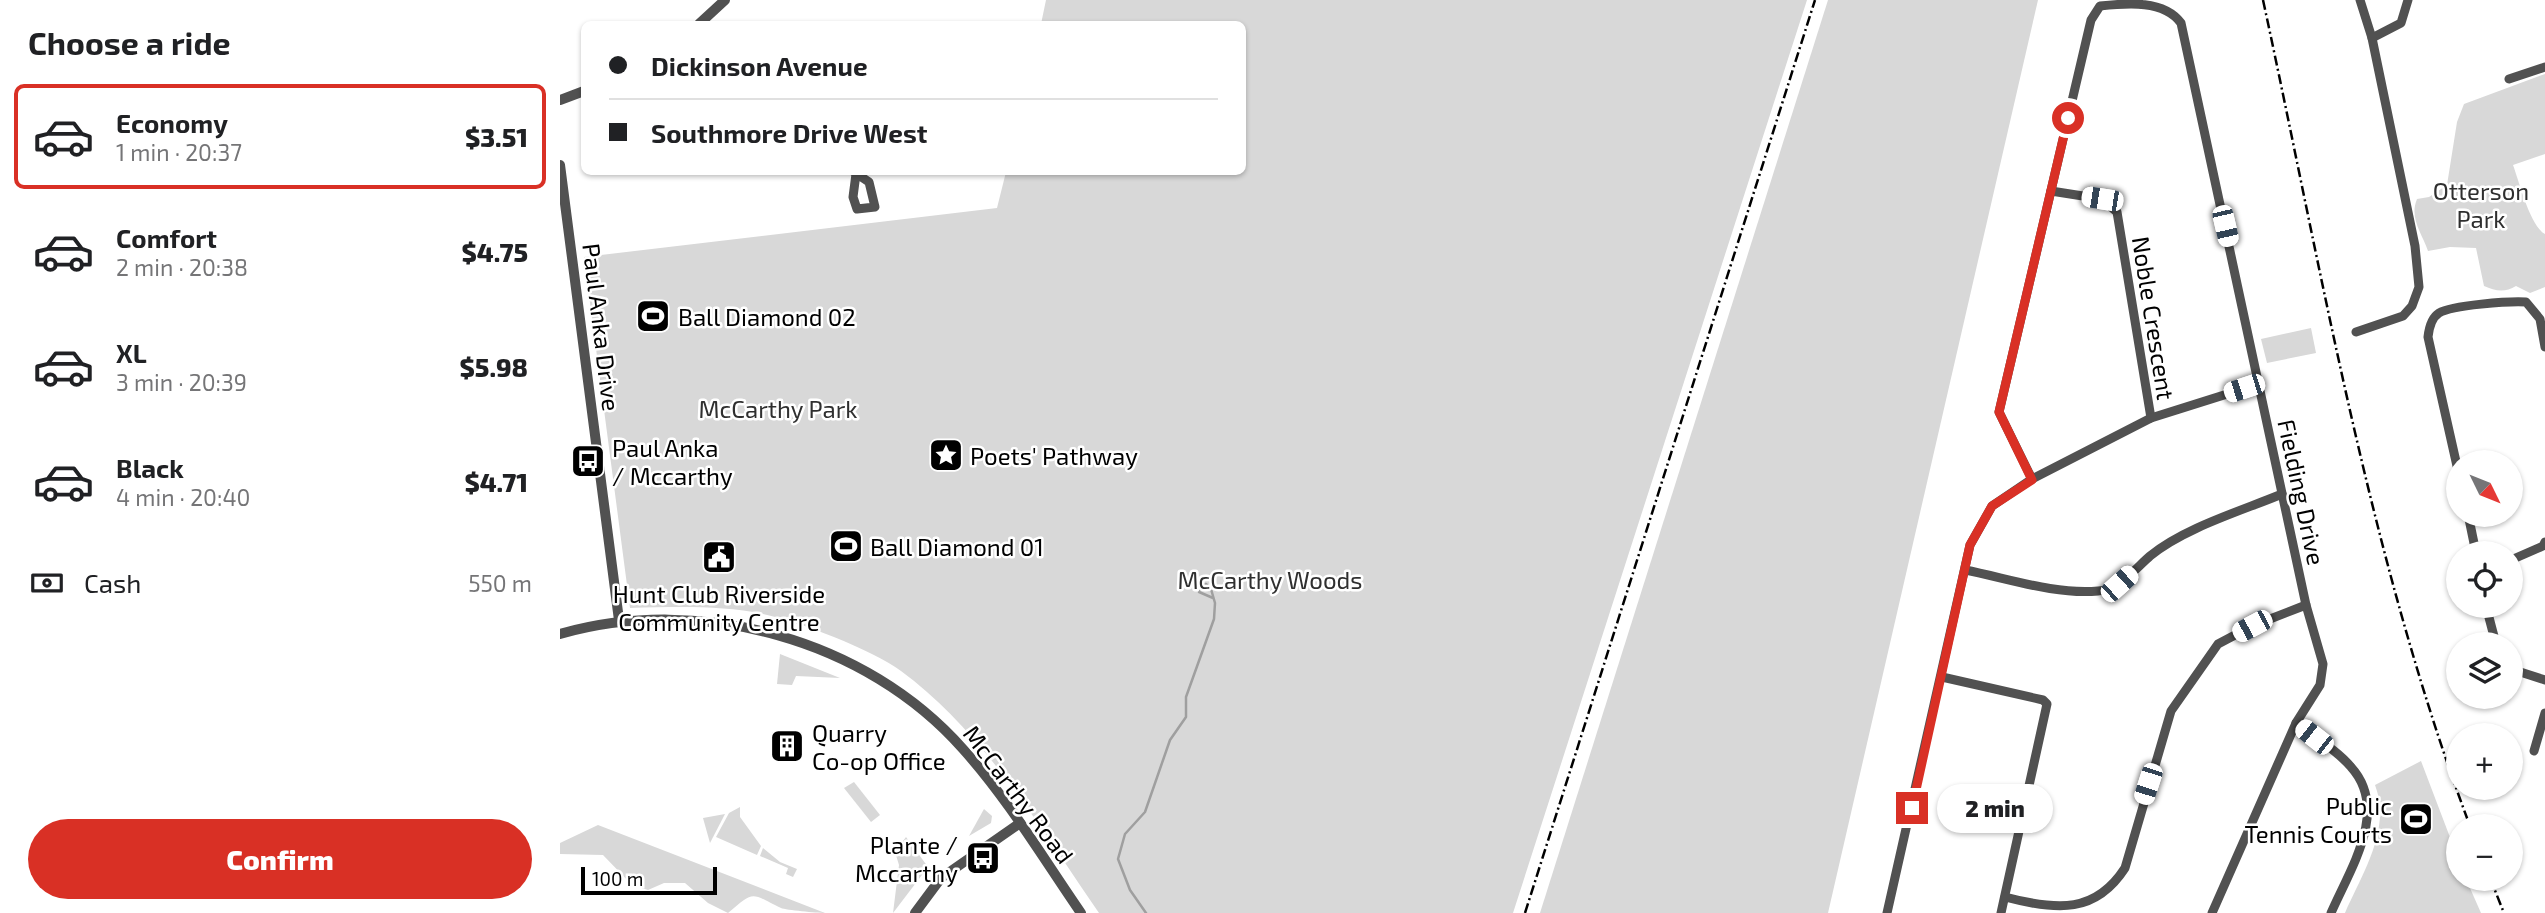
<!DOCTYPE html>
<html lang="en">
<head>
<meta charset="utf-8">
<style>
	:root { --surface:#fff; --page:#f2f2f2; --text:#202124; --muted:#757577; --line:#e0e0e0; --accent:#d93025 }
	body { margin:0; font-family:"Exo 2",sans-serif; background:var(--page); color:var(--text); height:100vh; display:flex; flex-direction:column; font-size:26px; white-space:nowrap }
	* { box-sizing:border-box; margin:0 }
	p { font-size:23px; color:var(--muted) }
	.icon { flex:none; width:38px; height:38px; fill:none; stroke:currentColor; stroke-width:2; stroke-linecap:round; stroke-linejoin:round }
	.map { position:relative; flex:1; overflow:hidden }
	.panel { display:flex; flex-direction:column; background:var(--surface); width:560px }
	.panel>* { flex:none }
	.top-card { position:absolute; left:21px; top:21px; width:665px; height:154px; border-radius:10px; box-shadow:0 2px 5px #0004; display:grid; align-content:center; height:154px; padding:0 28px; background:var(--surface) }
	.needle { width:46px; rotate:133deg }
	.tools { position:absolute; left:1886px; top:450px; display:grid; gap:14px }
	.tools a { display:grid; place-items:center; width:77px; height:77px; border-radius:50%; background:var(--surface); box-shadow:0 2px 5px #0004; font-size:35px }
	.scale { position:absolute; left:21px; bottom:18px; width:136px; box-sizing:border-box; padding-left:7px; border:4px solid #000; border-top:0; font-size:19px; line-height:24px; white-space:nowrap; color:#000; -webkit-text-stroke:5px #fff; paint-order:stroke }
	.end { position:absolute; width:32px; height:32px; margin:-16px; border:9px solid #d93025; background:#fff; box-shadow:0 0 0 4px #fff }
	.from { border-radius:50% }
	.bubble { position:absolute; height:49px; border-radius:24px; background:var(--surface); box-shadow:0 2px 5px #0004; font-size:23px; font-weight:800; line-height:49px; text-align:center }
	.car { position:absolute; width:21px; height:42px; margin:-21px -10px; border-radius:9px; box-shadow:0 0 5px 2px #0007; background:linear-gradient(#fff 24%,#345 0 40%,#fff 0 76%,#345 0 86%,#fff 0) }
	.top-card b { display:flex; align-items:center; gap:24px; height:66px; font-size:26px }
	.top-card b+b { border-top:2px solid var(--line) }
	.top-card i { width:18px; height:18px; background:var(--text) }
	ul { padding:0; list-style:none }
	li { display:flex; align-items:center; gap:21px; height:105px; margin:0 14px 10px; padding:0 14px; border:4px solid transparent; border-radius:10px }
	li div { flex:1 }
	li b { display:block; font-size:26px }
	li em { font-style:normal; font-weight:800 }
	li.active { border-color:var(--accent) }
	li>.icon { width:63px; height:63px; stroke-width:1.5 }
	h2 { padding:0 28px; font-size:32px; line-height:84px }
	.pay { display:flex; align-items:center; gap:18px; height:77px; padding:0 28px; font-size:26px }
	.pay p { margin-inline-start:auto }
	.button { display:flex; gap:14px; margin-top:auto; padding:14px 28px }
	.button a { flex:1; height:80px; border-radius:42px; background:var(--accent); color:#fff; font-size:28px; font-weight:800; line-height:80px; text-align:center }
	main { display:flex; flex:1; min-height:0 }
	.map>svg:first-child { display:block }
	.green { fill:#d8d8d8 }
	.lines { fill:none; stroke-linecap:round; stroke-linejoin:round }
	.stream { stroke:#9f9f9f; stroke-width:2.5 }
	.minor { stroke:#515151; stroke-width:9 }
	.tertiary { stroke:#515151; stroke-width:10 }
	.rail { stroke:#000; stroke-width:2.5; stroke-dasharray:10 3.5 2 3.5; stroke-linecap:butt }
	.route { stroke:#d93025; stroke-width:9 }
	.labels { text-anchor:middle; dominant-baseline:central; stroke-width:5; stroke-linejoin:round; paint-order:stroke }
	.park-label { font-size:24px; fill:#2f2f2f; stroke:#fff }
	.poi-label { font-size:24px; fill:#000; stroke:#fff; text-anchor:start }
	.street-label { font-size:24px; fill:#000; stroke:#fff }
</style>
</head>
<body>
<main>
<section class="panel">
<h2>Choose a ride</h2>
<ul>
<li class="active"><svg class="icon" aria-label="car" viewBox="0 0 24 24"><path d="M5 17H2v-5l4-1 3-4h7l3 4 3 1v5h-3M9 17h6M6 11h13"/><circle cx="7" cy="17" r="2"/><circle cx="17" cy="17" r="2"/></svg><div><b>Economy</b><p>1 min · 20:37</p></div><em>$3.51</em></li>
<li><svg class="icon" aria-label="car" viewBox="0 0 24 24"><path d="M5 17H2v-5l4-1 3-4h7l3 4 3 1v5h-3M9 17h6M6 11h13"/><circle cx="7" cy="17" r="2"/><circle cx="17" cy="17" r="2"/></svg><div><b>Comfort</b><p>2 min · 20:38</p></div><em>$4.75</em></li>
<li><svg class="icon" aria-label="car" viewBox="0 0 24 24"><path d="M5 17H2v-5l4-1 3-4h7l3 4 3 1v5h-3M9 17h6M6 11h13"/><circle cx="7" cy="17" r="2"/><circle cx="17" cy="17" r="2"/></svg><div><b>XL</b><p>3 min · 20:39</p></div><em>$5.98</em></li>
<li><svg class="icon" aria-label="car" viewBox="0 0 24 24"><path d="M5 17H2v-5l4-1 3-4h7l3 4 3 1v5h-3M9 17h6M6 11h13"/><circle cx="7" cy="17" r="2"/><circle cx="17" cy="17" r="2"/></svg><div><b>Black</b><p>4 min · 20:40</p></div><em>$4.71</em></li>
</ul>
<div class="pay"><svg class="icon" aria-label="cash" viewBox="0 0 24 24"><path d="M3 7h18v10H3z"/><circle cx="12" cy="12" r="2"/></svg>Cash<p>550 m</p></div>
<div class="button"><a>Confirm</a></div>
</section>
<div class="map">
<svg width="1985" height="913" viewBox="0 0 1985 913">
	<rect width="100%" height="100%" fill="#fff"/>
	<g class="green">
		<path d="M 486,0 L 1247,0 L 953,913 L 539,913 C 480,828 425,733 341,671 C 311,649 240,622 203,614 C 161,605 114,607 70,608 L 24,257 L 437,208 L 446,172 L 682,172 L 682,24 L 481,24 Z"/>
		<polygon points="1268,0 1478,0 1268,913 980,913"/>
		<path d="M 1985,74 L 1985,154 L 1953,165 C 1959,181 1970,226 1985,234 L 1985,287 L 1970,293 L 1956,286 C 1945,293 1935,291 1924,286 L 1916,248 L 1890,247 L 1868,251 C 1862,233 1849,218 1857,199 L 1869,197 L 1887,185 L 1897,122 L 1904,104 Z"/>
		<polygon points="1751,328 1756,353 1707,363 1701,339"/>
		<polygon points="220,654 280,678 236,676 232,685 217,684"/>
		<path d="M 1861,761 L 1899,861 L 1899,878 L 1906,879 L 1921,913 L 1785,913 C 1802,874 1832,829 1815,785 Z"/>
		<polygon points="294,782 320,815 311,822 284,788"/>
		<polygon points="180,807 180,817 201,846 197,855 156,837 169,813"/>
		<polygon points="424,809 432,816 431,823 409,836"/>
		<polygon points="165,814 150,843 143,818"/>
		<path d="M 38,825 L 265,913 C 257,913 226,910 221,908 C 190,893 195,890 168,913 L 148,903 L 125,883 L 104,883 L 88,890 L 72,885 L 43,855 L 0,854 L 0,843 Z"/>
		<polygon points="346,837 368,867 333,913 339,865 335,852"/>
		<polygon points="203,848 220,862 237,869 233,877 226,874 228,868 200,856"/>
	</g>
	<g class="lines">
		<polyline class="stream" points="586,913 570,890 558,859 565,834 585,812 610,740 626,717 626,697 654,619 655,603 651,589 646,584 640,586 639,592 653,598"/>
		<g class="minor">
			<polyline points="1812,38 1841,23 1848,0"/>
			<polyline points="1949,79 1985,67"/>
			<polyline points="294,172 309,182 315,207 297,209 293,197 296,174"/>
			<polyline points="1491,191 1542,199 1557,212 1591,418"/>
			<polyline points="1796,332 1843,316 1852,306 1859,287 1855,246 1812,38 1800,0"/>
			<path d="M 1899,475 L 1868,337 C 1869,328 1871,318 1879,313 C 1892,305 1950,301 1966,302 L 1980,319 L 1985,347"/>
			<path d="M 1472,479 L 1439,412 L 1531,20 L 1540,6 C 1568,3 1604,0 1621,23 L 1746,605 L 1763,664 L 1760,685 L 1736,723 L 1652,913"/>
			<polyline points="1908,514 1916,553"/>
			<polyline points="1951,560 1983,546 1985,542"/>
			<path d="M 1405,570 C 1447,578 1495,595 1538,591 C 1559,590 1575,569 1590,556 C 1624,528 1681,511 1722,494"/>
			<polyline points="1926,606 1936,644"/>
			<polyline points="1951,669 1985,680"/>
			<polyline points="1382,677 1483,700 1487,704 1441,913"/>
			<path d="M 1736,723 C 1754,737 1777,750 1791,767 C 1830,810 1790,869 1771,913"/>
			<polyline points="1974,751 1985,713"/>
			<path d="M 1445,897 C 1498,911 1536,913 1565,868 L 1611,711 L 1658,644 L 1692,626 L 1746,605"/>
			<polyline points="1327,913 1410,545 1432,506 1472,479 1591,418 1699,384"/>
		</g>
		<g class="tertiary">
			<polyline points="139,24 165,0"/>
			<polyline points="0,100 24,91"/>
			<polyline points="0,165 59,620"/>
			<path d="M 0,634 C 140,594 306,639 403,749 C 448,799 483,858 521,913"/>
			<polyline points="355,913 381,878 460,823"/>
		</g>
		<g class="rail">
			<path d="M 1703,0 C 1763,277 1810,560 1910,826"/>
			<polyline points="1930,878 1944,913"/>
			<polyline points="965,913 1255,0"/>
		</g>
	</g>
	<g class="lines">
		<polyline class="route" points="1352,808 1410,545 1432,506 1472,480 1439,412 1508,118"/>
	</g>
	<defs>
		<g id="stadium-square" transform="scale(1.75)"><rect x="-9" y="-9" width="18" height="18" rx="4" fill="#000" stroke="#fff"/><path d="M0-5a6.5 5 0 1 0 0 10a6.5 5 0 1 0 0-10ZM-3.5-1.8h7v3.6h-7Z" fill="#fff"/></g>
		<g id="sight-square" transform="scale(1.75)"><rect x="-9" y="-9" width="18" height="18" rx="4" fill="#000" stroke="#fff"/><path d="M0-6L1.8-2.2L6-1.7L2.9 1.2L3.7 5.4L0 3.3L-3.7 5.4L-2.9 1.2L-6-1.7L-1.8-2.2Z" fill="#fff"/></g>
		<g id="bus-square" transform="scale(1.75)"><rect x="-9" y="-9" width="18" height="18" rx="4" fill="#000" stroke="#fff"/><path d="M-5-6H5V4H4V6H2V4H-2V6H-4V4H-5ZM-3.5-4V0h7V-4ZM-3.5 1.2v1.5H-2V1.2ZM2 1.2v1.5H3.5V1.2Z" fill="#fff"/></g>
		<g id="civic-square" transform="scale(1.75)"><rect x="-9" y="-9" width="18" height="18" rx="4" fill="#000" stroke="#fff"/><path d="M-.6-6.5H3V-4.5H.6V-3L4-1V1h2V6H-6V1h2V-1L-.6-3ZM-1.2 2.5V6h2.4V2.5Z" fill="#fff"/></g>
		<g id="building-square" transform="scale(1.75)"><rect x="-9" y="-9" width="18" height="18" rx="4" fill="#000" stroke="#fff"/><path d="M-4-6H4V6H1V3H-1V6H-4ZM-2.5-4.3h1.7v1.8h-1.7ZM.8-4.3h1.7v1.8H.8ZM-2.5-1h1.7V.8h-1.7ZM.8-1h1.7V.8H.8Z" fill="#fff"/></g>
	</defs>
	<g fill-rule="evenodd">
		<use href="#stadium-square" x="93" y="316"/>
		<use href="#sight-square" x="386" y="455"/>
		<use href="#bus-square" x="28" y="461"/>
		<use href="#stadium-square" x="286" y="546"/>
		<use href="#civic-square" x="159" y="557"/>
		<use href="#building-square" x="227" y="746"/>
		<use href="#stadium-square" x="1856" y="819"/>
		<use href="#bus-square" x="423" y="858"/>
	</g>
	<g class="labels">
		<g class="park-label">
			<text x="1921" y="190">Otterson<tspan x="1921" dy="28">Park</tspan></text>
			<text x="218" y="408">McCarthy Park</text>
			<text x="710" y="579">McCarthy Woods</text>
		</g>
		<g class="poi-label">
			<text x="118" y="316">Ball Diamond 02</text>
			<text x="52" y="447">Paul Anka<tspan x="52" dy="28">/ Mccarthy</tspan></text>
			<text x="410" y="455">Poets' Pathway</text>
			<text x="310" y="546">Ball Diamond 01</text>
			<text x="159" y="593" text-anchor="middle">Hunt Club Riverside<tspan x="159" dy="28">Community Centre</tspan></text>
			<text x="252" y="732">Quarry<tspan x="252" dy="28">Co-op Office</tspan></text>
			<text x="1832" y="805" text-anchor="end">Public<tspan x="1832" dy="28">Tennis Courts</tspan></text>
			<text x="398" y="844" text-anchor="end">Plante /<tspan x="398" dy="28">Mccarthy</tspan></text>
		</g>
		<g class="street-label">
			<text transform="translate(1594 318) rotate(81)">Noble Crescent</text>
			<text transform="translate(42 327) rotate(83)">Paul Anka Drive</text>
			<text transform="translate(1742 492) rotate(78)">Fielding Drive</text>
			<text transform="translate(459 794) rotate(53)">McCarthy Road</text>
		</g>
	</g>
</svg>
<div class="tools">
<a><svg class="needle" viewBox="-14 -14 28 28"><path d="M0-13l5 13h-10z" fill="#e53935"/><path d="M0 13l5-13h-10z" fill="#757577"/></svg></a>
<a><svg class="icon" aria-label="locate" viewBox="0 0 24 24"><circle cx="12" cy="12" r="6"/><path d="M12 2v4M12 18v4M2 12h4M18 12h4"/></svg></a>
<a><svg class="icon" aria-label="layers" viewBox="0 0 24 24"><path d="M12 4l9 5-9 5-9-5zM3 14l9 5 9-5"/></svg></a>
<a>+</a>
<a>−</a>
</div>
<div class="scale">100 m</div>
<i class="end from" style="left:1508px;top:118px"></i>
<i class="end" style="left:1352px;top:808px"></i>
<div class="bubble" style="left:1377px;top:784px;width:116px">2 min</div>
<i class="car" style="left:1542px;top:199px;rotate:279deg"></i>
<i class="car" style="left:1665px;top:226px;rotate:167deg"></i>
<i class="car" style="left:1684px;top:388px;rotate:252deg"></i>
<i class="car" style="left:1559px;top:584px;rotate:48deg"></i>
<i class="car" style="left:1692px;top:626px;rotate:242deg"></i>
<i class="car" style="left:1754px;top:737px;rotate:308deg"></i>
<i class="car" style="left:1588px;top:784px;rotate:198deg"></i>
<div class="top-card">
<b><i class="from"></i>Dickinson Avenue</b>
<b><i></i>Southmore Drive West</b>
</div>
</div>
</main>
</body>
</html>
